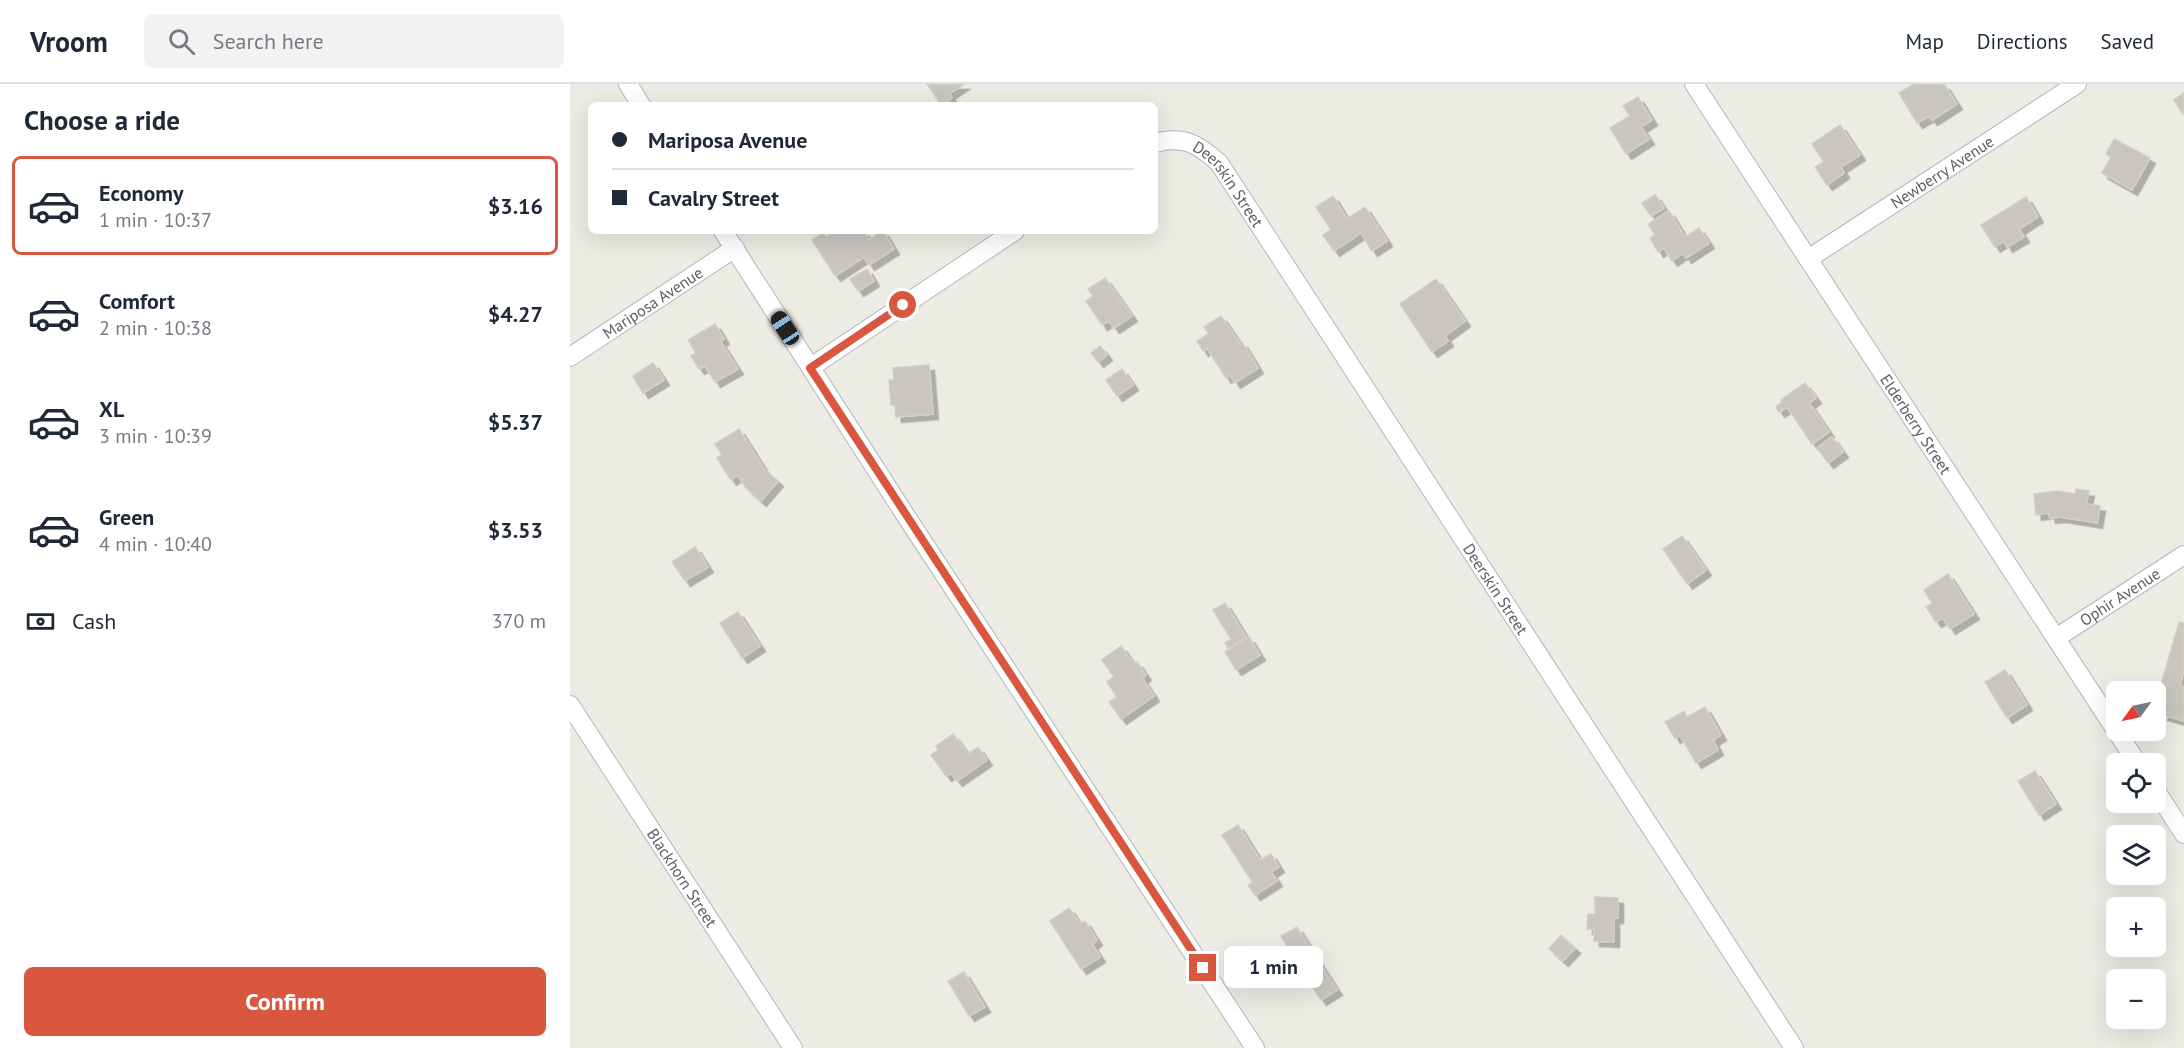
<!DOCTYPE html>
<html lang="en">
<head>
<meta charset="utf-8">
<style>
	:root { --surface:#fff; --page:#f2f2f3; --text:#1f2937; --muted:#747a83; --line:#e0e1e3; --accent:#d9573f }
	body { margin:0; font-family:"PT Sans",sans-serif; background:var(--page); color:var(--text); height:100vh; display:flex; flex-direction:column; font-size:22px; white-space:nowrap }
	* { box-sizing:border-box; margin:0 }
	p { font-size:20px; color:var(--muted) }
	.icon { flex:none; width:33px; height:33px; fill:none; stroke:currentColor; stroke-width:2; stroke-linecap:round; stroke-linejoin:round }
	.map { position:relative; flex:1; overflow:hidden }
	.side { display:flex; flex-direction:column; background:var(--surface); width:570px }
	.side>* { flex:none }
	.top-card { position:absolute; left:18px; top:18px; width:570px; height:132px; border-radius:9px; box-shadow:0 6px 24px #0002; display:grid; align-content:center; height:132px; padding:0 24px; background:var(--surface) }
	.needle { width:39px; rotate:237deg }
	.fabs { position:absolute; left:1536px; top:597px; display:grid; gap:12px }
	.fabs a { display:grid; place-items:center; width:60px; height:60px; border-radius:9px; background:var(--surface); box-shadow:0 6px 24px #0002; font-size:30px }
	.end { position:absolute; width:27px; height:27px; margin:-14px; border:8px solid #d9573f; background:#fff; box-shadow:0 0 0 3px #fff }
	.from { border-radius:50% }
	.bubble { position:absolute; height:42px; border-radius:9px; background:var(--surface); box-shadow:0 6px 24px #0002; font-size:20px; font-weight:700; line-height:42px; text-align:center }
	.car { position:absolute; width:18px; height:36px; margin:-18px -9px; border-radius:8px; box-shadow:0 0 4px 2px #0007; background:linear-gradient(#222 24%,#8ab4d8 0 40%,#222 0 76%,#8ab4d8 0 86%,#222 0) }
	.top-card b { display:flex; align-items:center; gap:21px; height:57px; font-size:22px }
	.top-card b+b { border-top:2px solid var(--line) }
	.top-card i { width:15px; height:15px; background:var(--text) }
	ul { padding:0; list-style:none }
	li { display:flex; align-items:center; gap:18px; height:99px; margin:0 12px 9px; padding:0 12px; border:3px solid transparent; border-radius:9px }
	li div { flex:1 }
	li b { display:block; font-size:22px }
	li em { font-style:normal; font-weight:700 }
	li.current { border-color:var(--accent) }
	li>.icon { width:54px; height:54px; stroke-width:1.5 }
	h2 { padding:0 24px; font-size:27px; line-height:72px }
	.pay { display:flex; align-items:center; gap:15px; height:66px; padding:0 24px; font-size:22px }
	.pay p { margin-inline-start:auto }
	.cta { display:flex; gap:12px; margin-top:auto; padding:12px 24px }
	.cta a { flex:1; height:69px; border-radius:9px; background:var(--accent); color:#fff; font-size:24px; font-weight:700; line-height:69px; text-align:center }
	header { display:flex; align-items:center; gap:36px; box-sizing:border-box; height:84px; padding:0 30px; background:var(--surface); border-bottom:2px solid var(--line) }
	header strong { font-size:28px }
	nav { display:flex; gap:33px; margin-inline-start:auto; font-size:21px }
	.search { width:420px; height:54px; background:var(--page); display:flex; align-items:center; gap:15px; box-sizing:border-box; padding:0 21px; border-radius:9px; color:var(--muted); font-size:22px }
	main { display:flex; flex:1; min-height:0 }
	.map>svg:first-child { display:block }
	.building { fill:#c9c6c1; stroke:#d1cec3; stroke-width:1.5; filter:url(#shadow) }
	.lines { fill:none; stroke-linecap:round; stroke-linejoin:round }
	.minor-casing { stroke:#b5b6ba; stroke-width:20 }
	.minor { stroke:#fff; stroke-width:18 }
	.route { stroke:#d9573f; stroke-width:8 }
	.labels { text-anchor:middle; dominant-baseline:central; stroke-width:4.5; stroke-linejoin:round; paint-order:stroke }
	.street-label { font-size:16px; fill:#5c5f63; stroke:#fff }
</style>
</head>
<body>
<header>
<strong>Vroom</strong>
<div class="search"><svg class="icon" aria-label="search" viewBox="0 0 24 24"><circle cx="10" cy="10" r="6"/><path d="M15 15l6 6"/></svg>Search here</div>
<nav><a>Map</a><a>Directions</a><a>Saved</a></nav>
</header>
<main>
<section class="side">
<h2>Choose a ride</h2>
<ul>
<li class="current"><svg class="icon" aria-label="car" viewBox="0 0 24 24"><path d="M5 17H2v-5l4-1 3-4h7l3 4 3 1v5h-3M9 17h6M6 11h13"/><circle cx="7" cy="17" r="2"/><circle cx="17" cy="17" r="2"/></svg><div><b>Economy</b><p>1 min · 10:37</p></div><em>$3.16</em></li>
<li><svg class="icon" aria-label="car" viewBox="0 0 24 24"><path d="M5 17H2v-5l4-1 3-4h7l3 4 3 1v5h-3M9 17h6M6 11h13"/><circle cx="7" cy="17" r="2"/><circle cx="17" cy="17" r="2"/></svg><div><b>Comfort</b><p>2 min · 10:38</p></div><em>$4.27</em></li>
<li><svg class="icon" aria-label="car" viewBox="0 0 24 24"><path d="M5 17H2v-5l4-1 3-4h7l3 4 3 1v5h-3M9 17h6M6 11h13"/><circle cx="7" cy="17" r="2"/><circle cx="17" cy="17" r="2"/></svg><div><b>XL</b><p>3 min · 10:39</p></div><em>$5.37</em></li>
<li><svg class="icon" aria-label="car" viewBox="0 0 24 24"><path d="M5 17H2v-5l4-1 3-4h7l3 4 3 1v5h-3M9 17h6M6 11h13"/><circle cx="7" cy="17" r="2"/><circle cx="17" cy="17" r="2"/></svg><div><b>Green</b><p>4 min · 10:40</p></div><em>$3.53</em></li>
</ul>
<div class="pay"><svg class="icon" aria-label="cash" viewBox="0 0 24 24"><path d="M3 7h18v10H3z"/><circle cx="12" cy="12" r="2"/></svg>Cash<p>370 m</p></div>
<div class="cta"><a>Confirm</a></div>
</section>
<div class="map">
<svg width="1614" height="964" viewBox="0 0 1614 964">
	<defs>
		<filter id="shadow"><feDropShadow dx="5.5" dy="5.5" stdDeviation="0" flood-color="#0004"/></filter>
	</defs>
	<rect width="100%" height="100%" fill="#edece4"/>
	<g class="building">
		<polygon points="357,0 394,0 379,10 382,14 371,21"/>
		<polygon points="1344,0 1374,0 1387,20 1362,36 1359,32 1347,39 1329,9"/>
		<polygon points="1614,9 1614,29 1613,30 1604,16"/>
		<polygon points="1068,13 1082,36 1071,43 1079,55 1056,70 1040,44 1060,32 1053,22"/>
		<polygon points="1270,41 1290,71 1271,83 1274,89 1257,101 1245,83 1254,78 1242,60"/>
		<polygon points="1544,55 1580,74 1562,106 1532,89 1541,73 1536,70"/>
		<polygon points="1085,111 1094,124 1081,132 1072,119"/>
		<polygon points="763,112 777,135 795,123 817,157 802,167 791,149 764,167 753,151 761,146 746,123"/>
		<polygon points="1456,113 1468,133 1449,145 1454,153 1437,163 1434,157 1425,163 1411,141"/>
		<polygon points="1099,127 1115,153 1129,144 1139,159 1116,174 1113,169 1102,177 1094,164 1088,168 1080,154 1085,151 1078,140"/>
		<polygon points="265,147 294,147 299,156 313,147 324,165 299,181 294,173 265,192 242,156 253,149 256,153"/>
		<polygon points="297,185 304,197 288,207 280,195"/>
		<polygon points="535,194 562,232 544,244 539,237 532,241 516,217 523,212 518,205"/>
		<polygon points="866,195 895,237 875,252 878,257 862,268 830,220"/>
		<polygon points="651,232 670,260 672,258 688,284 665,299 660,291 656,294 637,264 633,267 627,257 639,250 634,243"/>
		<polygon points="145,240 154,255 150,257 168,285 145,298 135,282 129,285 121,272 126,269 118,256"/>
		<polygon points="530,262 537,271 528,278 521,269"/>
		<polygon points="83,279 94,296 73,309 63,292"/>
		<polygon points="359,281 363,330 326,333 325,321 321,321 319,296 324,296 323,284"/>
		<polygon points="552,285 563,301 547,312 536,296"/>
		<polygon points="1235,299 1246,314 1239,319 1259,348 1242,360 1217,323 1209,328 1206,323 1212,318 1211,316"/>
		<polygon points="169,345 194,385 208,397 191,417 176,404 168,391 161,396 147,374 152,371 145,360"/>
		<polygon points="1262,353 1273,368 1258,379 1247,364"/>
		<polygon points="1506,405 1519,407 1516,420 1530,422 1527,439 1491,433 1480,434 1479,429 1466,431 1464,410 1488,407 1505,410"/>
		<polygon points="1112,452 1136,486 1117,500 1093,465"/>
		<polygon points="125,463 138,483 115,497 102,478"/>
		<polygon points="1378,490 1404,530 1380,545 1373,534 1366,538 1356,523 1362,519 1354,506"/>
		<polygon points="655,519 676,553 658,564 655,559 661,555 643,526"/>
		<polygon points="168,528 190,562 172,574 150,539"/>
		<polygon points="1609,538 1614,539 1614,586 1610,602 1614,603 1614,637 1592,631 1597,614 1588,611"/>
		<polygon points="679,553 690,571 666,586 655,568"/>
		<polygon points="551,562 564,581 567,578 576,591 572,594 584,612 551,635 539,618 547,613 537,598 544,593 532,576"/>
		<polygon points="1435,586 1457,621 1437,634 1415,598"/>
		<polygon points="1135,623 1151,651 1143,656 1148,666 1126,679 1110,651 1105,654 1095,638 1114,627 1117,633"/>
		<polygon points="383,650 398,670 408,663 417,676 387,697 381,689 376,692 361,671 368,666 366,662"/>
		<polygon points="1465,687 1486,720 1469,731 1448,697"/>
		<polygon points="668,741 690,776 701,770 709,783 701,788 707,797 685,811 678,801 683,799 652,751"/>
		<polygon points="1025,813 1048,814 1048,834 1044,834 1044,858 1024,857 1024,845 1017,845 1018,830 1025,830"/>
		<polygon points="499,824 510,840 515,837 527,856 522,860 530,873 511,885 480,837"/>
		<polygon points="727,843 739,862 723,872 711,852"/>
		<polygon points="991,851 1005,864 993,877 979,865"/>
		<polygon points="745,872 767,906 751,916 729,882"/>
		<polygon points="394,888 415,923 399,932 378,897"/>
	</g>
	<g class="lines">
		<g class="minor-casing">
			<g id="minor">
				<polyline points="58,0 71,21"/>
				<path id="s1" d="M 1124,0 L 1568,680"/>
				<path id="s2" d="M 585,59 C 613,51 628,60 649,79 L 1224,964"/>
				<polyline points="153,147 334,429 685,964"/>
				<path id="s3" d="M 1238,175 L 1507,0"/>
				<path id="s4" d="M 0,273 L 165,164"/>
				<polyline points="241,283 445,147"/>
				<path id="s5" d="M 1486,554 L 1614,471"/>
				<path id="s6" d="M 0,621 L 223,964"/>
				<polyline points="1586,707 1614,750"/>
			</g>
		</g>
		<use href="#minor" class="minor"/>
	</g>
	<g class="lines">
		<polyline class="route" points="333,221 240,284 633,884"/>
	</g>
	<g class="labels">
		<g class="street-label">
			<text stroke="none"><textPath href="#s3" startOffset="160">Newberry Avenue</textPath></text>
			<text stroke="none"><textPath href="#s2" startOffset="93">Deerskin Street</textPath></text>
			<text stroke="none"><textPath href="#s4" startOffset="99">Mariposa Avenue</textPath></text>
			<text stroke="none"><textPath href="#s1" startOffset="406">Elderberry Street</textPath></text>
			<text stroke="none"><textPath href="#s2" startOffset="579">Deerskin Street</textPath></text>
			<text stroke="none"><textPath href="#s5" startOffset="76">Ophir Avenue</textPath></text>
			<text stroke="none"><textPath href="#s6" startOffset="206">Blackhorn Street</textPath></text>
		</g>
	</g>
</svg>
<div class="fabs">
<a><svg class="needle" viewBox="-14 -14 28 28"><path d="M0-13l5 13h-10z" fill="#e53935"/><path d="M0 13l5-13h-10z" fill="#747a83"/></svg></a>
<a><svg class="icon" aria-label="locate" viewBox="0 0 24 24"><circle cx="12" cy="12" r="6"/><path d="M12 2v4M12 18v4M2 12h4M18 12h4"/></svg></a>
<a><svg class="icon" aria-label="layers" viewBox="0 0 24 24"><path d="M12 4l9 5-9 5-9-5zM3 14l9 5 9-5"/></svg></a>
<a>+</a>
<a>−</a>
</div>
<i class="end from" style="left:333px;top:221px"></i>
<i class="end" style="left:633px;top:884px"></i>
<div class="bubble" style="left:654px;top:862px;width:99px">1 min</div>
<i class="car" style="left:215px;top:244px;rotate:327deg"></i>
<div class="top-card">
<b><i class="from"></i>Mariposa Avenue</b>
<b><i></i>Cavalry Street</b>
</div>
</div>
</main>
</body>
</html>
